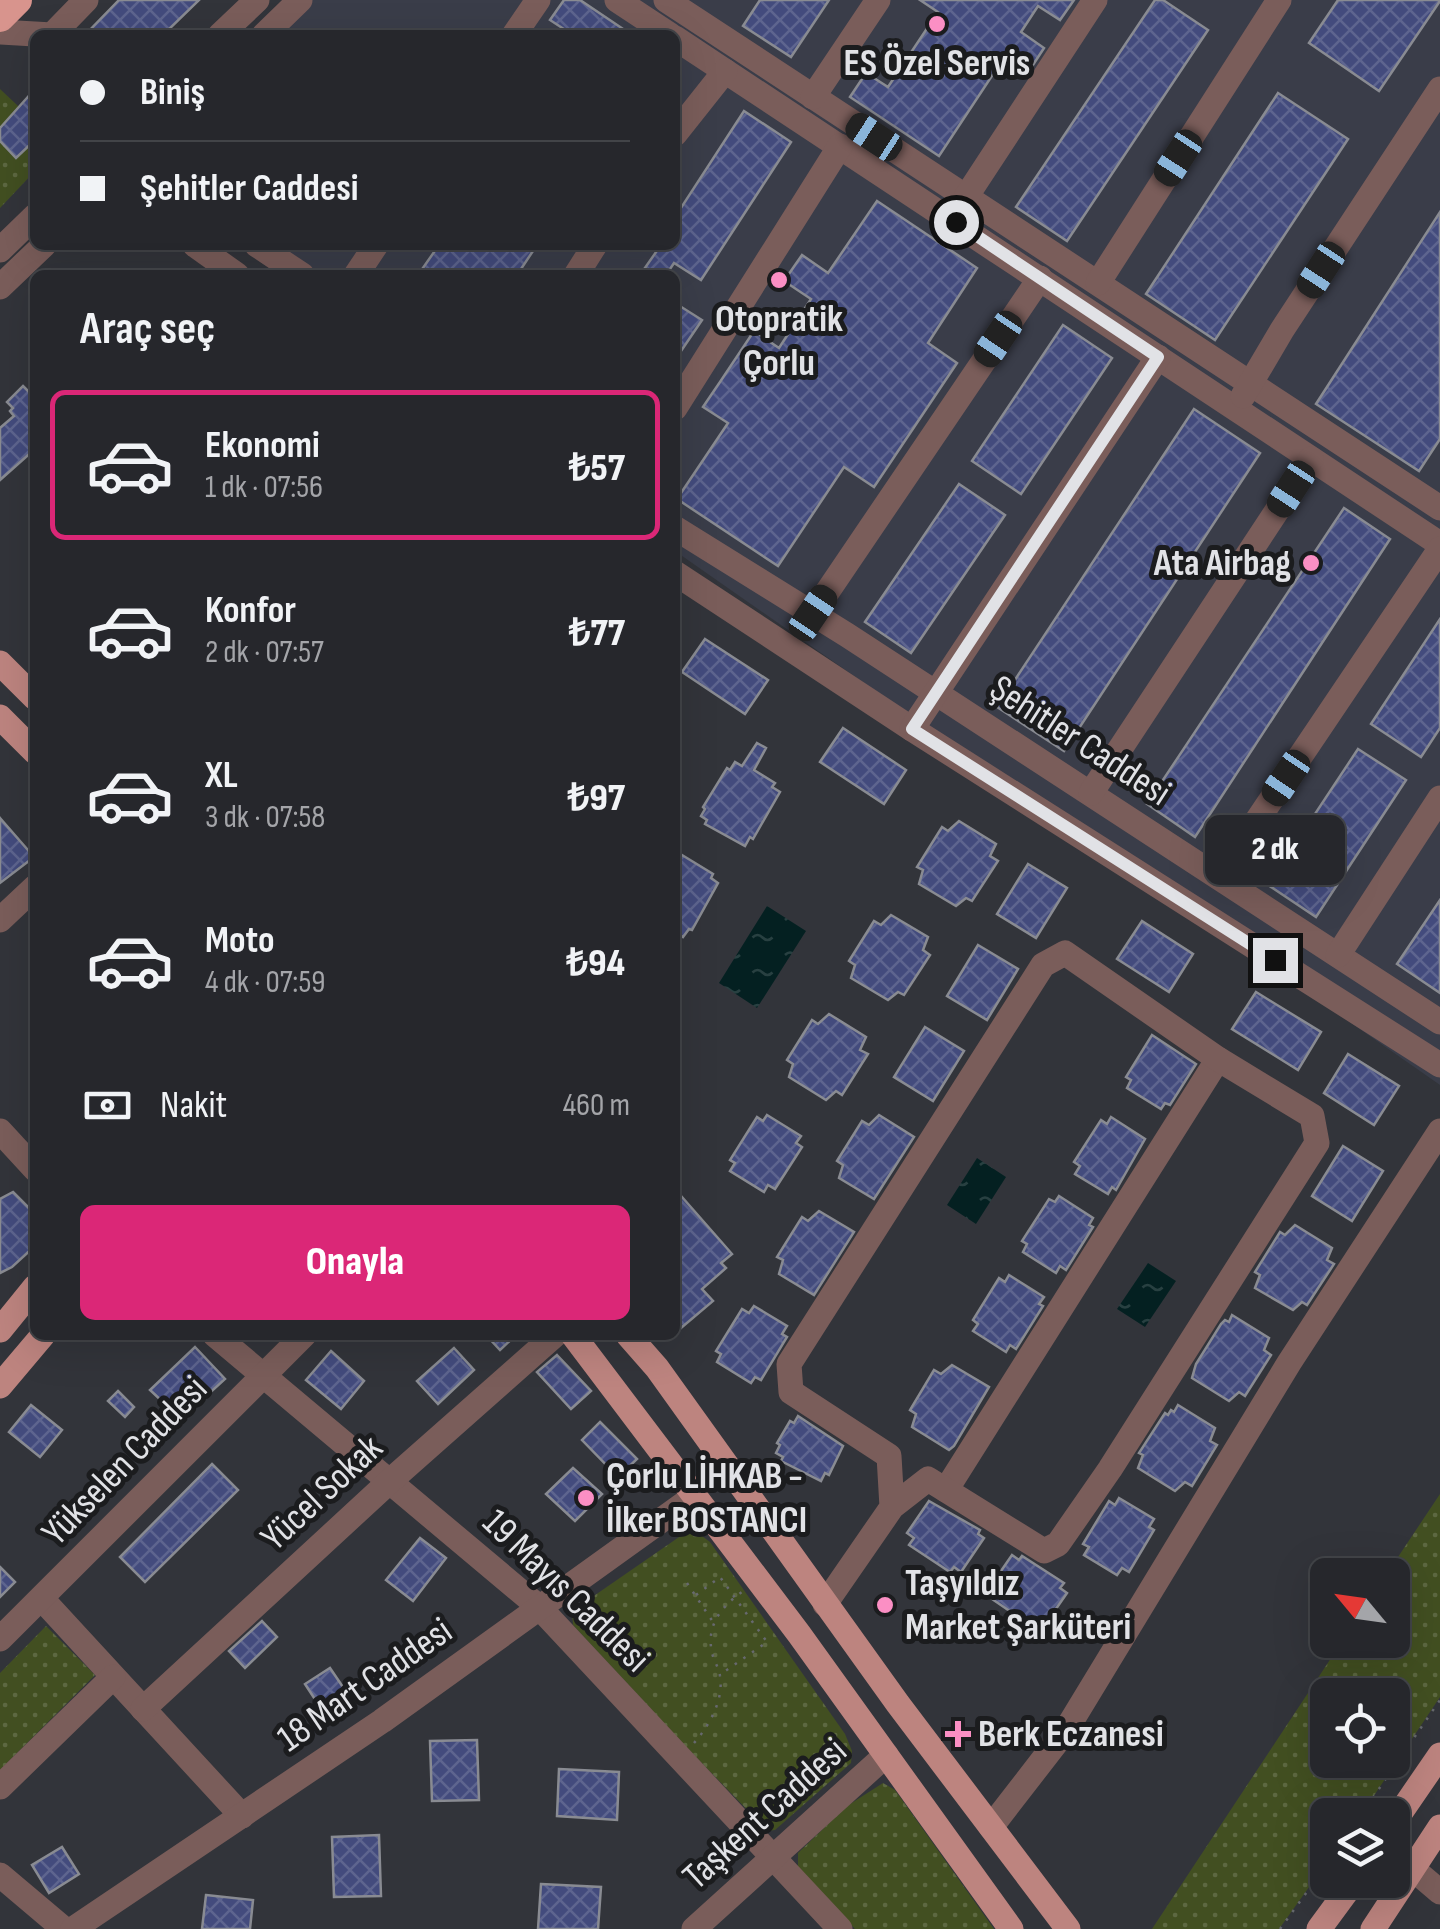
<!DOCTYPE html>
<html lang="tr">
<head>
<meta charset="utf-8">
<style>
	:root { --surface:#26272c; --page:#2e2f34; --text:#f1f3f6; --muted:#a4a5a9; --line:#424448; --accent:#db2777 }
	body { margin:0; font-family:"Sofia Sans Condensed",sans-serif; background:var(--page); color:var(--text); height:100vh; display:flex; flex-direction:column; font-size:38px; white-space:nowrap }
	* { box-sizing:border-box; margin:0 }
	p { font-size:32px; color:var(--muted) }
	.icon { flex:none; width:55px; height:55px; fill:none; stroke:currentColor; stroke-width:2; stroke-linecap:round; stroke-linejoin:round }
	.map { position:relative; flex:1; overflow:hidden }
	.side { position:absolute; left:30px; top:270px; width:650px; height:1070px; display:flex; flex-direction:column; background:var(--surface); border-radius:15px; box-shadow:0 10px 40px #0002,0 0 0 2px var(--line) }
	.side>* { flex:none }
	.guide { position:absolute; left:30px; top:30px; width:650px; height:220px; border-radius:15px; box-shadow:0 10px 40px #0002,0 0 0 2px var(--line); display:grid; align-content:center; height:220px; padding:0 50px; background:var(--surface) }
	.needle { width:65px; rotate:299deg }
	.buttons { position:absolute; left:1310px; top:1558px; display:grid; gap:20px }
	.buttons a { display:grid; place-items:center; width:100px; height:100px; border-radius:15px; background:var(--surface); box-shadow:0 10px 40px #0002,0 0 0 2px var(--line); font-size:50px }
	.end { position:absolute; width:45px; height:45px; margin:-22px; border:12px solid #e1e2e6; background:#111; box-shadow:0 0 0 5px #111 }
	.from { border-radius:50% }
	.bubble { position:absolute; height:70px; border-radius:15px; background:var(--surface); box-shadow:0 10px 40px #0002,0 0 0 2px var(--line); font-size:32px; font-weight:800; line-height:70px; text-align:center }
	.car { position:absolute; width:30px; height:60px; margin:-30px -15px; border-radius:12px; box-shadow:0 0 8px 2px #0007; background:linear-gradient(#222 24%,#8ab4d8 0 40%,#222 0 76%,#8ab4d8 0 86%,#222 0) }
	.guide b { display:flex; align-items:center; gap:35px; height:95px; font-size:38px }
	.guide b+b { border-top:2px solid var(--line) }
	.guide i { width:25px; height:25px; background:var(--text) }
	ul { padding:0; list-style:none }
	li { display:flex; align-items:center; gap:30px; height:150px; margin:0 20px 15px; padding:0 30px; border:5px solid transparent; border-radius:15px }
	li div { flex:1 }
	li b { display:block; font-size:38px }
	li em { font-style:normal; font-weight:800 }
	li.active { border-color:var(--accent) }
	li>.icon { width:90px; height:90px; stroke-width:1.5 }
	h2 { padding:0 50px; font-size:45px; line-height:120px }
	.pay { display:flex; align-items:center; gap:25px; height:110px; padding:0 50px; font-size:38px }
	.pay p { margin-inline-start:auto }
	.cta { display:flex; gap:20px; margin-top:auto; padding:20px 50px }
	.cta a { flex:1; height:115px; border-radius:15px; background:var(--accent); color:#fff; font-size:40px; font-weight:800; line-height:115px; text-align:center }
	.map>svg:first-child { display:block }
	.built { fill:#3a3d49 }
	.green { fill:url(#green-dots); fill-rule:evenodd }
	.water { fill:url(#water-ripples) }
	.building { fill:url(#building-cross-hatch); stroke:#898b92; stroke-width:2.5 }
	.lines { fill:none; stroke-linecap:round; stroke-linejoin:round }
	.path { stroke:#67696e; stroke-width:2.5; stroke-dasharray:2.5 8; stroke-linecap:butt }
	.minor { stroke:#7a5d5a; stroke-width:25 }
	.major { stroke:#bd847f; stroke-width:25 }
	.highway { stroke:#d8948d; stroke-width:30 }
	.route { stroke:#e1e2e6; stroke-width:12 }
	.poi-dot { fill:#fb8fc4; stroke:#1b1c1e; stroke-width:4 }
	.labels { text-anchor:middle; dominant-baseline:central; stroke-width:10; stroke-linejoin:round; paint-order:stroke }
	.poi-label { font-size:38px; font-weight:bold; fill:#e1e2e6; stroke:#1b1c1e; text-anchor:start }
	.street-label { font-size:38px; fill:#e1e2e6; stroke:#1b1c1e }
</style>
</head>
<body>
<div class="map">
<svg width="1440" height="1929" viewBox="0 0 1440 1929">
	<defs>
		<pattern id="green-dots" width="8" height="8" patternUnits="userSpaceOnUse" patternTransform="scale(2.5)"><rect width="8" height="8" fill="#424f21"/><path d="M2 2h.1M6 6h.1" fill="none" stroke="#5d6841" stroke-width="1.8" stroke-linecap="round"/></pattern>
		<pattern id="water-ripples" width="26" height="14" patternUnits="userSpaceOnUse" patternTransform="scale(2.5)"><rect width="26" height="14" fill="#042021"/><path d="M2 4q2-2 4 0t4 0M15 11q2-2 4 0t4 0" fill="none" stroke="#284041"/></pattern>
		<pattern id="building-cross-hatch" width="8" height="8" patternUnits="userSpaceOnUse" patternTransform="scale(2.5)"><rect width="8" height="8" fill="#434b7d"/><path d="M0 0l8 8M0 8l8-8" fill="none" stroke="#5e658f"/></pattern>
	</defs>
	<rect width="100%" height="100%" fill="#32343a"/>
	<polygon class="built" points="286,0 1440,0 1440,1085 675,551 675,275 279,275 236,245 675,245 675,35 250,35"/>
	<g class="green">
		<polygon points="0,89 35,122 35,171 0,208"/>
		<path d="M 1440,1494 L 1440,1697 L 1361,1815 L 1328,1815 L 1327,1862 L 1279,1929 L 1152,1929 L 1343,1640 L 1392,1640 L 1392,1575 L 1386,1575 ZM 1392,1695 L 1392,1760 L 1328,1760 L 1328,1695 Z"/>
		<polygon points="698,1533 710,1542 845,1734 852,1751 851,1763 775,1830 768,1831 688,1749 573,1625 572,1611 682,1535"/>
		<polygon points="46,1626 95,1675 0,1770 0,1673"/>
		<polygon points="883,1783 895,1790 994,1929 855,1929 798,1867 798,1853 847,1806"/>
	</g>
	<g class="water">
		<polygon points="767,906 806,931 757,1008 719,983"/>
		<polygon points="977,1158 1006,1177 976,1224 947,1205"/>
		<polygon points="1148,1263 1176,1281 1145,1327 1117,1309"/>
	</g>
	<g class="building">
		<polygon points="119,0 199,0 163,35 85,35"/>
		<polygon points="564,0 580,0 632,35 573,35 550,20"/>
		<polygon points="760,0 829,0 791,57 743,26"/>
		<polygon points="920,0 1074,0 1060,20 1038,6 1021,32 1044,48 1029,71 1005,56 939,156 850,97 866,73 888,87 938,12"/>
		<polygon points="1155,0 1163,0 1208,30 1067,241 1016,207"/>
		<polygon points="1338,0 1440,0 1440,1 1379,91 1309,43"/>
		<polygon points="35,89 35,140 16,158 0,141 0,128"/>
		<polygon points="1278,93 1348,139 1215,340 1146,294"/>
		<polygon points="744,111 791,142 701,280 674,263 666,275 640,275 661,245 675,245 675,217"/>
		<polygon points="877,201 977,268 928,343 957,363 874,487 844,467 778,566 677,499 728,423 703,407 720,382 754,331 779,348 811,299 784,281 802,255 828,273"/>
		<polygon points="1440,212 1440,439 1419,471 1316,404"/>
		<polygon points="439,245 537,245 517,275 418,275"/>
		<polygon points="675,303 702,320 675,360"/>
		<polygon points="1063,325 1112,358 1021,494 972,461"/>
		<polygon points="23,386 35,398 35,449 0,480 0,428 14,416 10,411 13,408 7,402"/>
		<polygon points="1194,409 1260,453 1064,751 997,707"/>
		<polygon points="959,484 1005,515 911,653 865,622"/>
		<polygon points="1344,508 1390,539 1195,837 1147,804"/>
		<polygon points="1440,619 1440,728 1421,757 1371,724"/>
		<polygon points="705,639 768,680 745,714 682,672"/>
		<polygon points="843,728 906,770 884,804 820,762"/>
		<polygon points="757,743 766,748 754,770 775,783 772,787 780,792 753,839 750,837 745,846 705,824 707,820 701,816 705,809 703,807 727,768 730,770 735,762 742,766"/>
		<polygon points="1358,749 1406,780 1316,917 1268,885"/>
		<polygon points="0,818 34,857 0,883"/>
		<polygon points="959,821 996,844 990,856 998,861 972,901 966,898 956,906 919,884 923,870 917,867 942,827 948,831"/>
		<polygon points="675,854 680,857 682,855 713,874 711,878 718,883 692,930 689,929 683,937 675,932"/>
		<polygon points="1028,864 1067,888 1036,938 997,914"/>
		<polygon points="1440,900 1440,993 1397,964"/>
		<polygon points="891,915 928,937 923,950 930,955 904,995 898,992 888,1000 851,978 855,965 849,961 874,921 881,925"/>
		<polygon points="1142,921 1193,954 1169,992 1117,959"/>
		<polygon points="978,945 1018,969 987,1020 947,996"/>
		<polygon points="1256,992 1321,1032 1298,1070 1232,1029"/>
		<polygon points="829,1014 866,1037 860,1050 868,1054 842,1095 836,1091 826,1100 789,1077 793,1064 787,1060 812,1020 818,1024"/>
		<polygon points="925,1027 964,1051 933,1101 894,1077"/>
		<polygon points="1152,1035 1196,1064 1170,1105 1165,1103 1161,1109 1127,1088 1131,1080 1126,1077"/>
		<polygon points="1348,1054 1399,1086 1374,1125 1324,1093"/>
		<polygon points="767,1115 801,1136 796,1143 802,1147 775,1189 768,1185 764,1192 730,1171 735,1163 730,1160 757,1117 763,1121"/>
		<polygon points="879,1115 914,1137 874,1199 839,1178 843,1165 837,1161 862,1121 869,1125"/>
		<polygon points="1111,1117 1145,1139 1116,1190 1112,1187 1108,1194 1075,1174 1080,1166 1074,1162 1101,1120 1107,1124"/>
		<polygon points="1343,1146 1383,1171 1352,1221 1312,1196"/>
		<polygon points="675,1189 732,1254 721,1263 726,1268 702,1289 713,1301 675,1333"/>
		<polygon points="13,1192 35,1214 35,1246 12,1267 0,1273 0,1199"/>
		<polygon points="1059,1196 1093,1218 1089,1225 1093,1227 1066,1270 1060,1266 1056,1273 1023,1252 1027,1244 1022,1241 1049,1199 1055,1202"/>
		<polygon points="819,1211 854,1232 814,1295 779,1274 783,1260 777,1257 802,1217 808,1221"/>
		<polygon points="1295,1225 1332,1248 1327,1260 1334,1264 1307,1305 1302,1302 1293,1310 1255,1288 1260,1275 1255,1272 1280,1232 1285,1235"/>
		<polygon points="1009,1275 1044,1297 1039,1304 1043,1306 1016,1349 1010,1345 1006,1352 973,1331 978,1324 973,1320 999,1278 1005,1282"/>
		<polygon points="754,1306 787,1326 782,1334 787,1337 761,1380 755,1377 751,1383 717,1362 721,1354 716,1351 742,1309 749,1313"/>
		<polygon points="1232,1315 1269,1338 1264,1350 1271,1355 1245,1396 1239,1392 1229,1401 1192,1378 1196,1364 1221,1324 1225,1320 1229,1322"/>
		<polygon points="486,1335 516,1335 500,1350"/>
		<polygon points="195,1347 225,1379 181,1419 150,1390"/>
		<polygon points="454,1348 474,1370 438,1404 417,1381"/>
		<polygon points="331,1351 364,1381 341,1409 306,1380"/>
		<polygon points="557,1355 591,1391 571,1409 537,1372"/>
		<polygon points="952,1365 989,1387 954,1446 949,1450 912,1427 916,1414 910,1410 934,1370 941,1374"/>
		<polygon points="118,1391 134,1407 125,1417 108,1401"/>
		<polygon points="31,1405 62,1430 40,1457 9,1432"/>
		<polygon points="1178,1405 1215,1428 1210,1441 1217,1445 1192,1486 1185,1482 1175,1491 1138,1468 1143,1455 1139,1453 1165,1413 1168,1415 1171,1410 1174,1412"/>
		<polygon points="798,1416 843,1446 829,1475 825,1473 821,1481 781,1461 783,1457 776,1453 780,1445 777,1443 790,1421 794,1423"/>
		<polygon points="600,1422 637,1459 618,1477 582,1440"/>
		<polygon points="212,1464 238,1490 145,1582 120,1557"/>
		<polygon points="573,1468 602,1494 575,1521 546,1494"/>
		<polygon points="1119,1498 1154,1519 1149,1527 1154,1530 1129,1572 1122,1568 1117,1575 1084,1555 1089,1547 1083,1544 1109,1501 1115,1505"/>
		<polygon points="929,1501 980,1530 978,1534 984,1538 961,1572 954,1567 950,1572 909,1545 914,1538 907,1533"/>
		<polygon points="420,1538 446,1558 413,1601 386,1580"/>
		<polygon points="1012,1555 1019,1560 1022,1556 1064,1583 1060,1588 1067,1593 1044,1626 1037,1622 1033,1627 992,1599 997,1592 990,1587"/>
		<polygon points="0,1567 15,1582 0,1597"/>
		<polygon points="262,1621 277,1637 245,1668 229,1651"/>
		<polygon points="330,1668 349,1696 324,1713 305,1684"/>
		<polygon points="477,1740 479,1800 432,1801 430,1741"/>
		<polygon points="559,1769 619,1772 617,1820 557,1816"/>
		<polygon points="379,1835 381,1896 334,1897 332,1837"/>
		<polygon points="62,1847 79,1874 49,1893 32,1865"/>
		<polygon points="541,1884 601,1887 598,1929 538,1929"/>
		<polygon points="206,1895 253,1900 250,1929 202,1929"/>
	</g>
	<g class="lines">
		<g class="path">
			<polyline points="687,1583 713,1622"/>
			<polyline points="696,1595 720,1577 767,1642 721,1674"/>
			<path d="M 694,1743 C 709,1726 724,1700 720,1676 C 719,1668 714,1661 712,1653 C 706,1625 721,1607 742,1592"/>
			<polyline points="1361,1815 1440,1700"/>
			<polyline points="1280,1929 1328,1863"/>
		</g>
		<g class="minor">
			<polyline points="617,0 670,35"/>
			<polyline points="666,0 1440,508"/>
			<polyline points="0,32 52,35 86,0"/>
			<polyline points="220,35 257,0"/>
			<polyline points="264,35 300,0"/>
			<polyline points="514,35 538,0"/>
			<polyline points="675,38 1440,544"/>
			<polyline points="813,97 878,0"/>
			<polyline points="675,134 725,71"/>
			<polyline points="966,197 1095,0"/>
			<polyline points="195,245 237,275"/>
			<polyline points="257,245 302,275"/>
			<polyline points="0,250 35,216"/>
			<polyline points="356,275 376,245"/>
			<polyline points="576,275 595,245"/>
			<polyline points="1098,283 1279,0"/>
			<polyline points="0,287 44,245"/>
			<polyline points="1243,396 1282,330 1440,89"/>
			<polyline points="675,408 840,146"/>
			<polyline points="675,528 847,635 1440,1022"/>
			<polyline points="675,573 912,729 1440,1065"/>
			<polyline points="813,613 1040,278"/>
			<polyline points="912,729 1158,357"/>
			<polyline points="1091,793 1311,459"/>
			<polyline points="1219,877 1440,549"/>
			<polyline points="0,920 35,887"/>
			<polyline points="1338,955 1440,798"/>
			<polyline points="0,1131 35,1169"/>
			<polyline points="215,1335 539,1607 840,1929"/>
			<polyline points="946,1490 1218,1059"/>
			<polyline points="42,1599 242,1816"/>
			<polyline points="825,1604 892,1507 889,1456 791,1392 789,1364 1043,965 1065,953 1218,1059 1312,1116 1317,1143 1110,1469 1058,1544 1044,1551 928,1479 892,1507"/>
			<polyline points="0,1639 304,1335"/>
			<polyline points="143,1709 390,1481 555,1335"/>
			<polyline points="0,1787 113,1677"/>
			<polyline points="991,1827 1066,1730 1289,1363 1440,1131"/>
			<polyline points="1413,1869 1440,1892"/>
			<polyline points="0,1875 64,1929"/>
			<polyline points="73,1929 382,1721 695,1496"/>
			<polyline points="694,1929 886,1755"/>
		</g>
		<g class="major">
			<polyline points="0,663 35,698"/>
			<polyline points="0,717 35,752"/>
			<polyline points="0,1330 35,1287"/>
			<polyline points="573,1335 799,1634 1011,1929"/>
			<polyline points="628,1335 657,1368 898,1704 1068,1929"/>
			<polyline points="0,1386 43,1335"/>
			<polyline points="1392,1825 1440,1755"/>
			<polyline points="1319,1929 1355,1880"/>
			<polyline points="1373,1929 1440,1827"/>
		</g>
		<polyline class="highway" points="0,17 17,0"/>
	</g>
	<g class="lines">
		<polyline class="route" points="956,222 1158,357 912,729 1275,960"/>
	</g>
	<g class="poi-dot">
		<circle cx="937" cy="24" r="10"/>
		<circle cx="779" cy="280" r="10"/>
		<circle cx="1311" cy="563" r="10"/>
		<circle cx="586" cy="1498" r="10"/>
		<circle cx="885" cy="1605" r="10"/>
		<path d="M953 1719h10v10h10v10h-10v10h-10v-10h-10v-10h10z"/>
	</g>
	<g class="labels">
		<g class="poi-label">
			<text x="937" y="63" text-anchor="middle">ES Özel Servis</text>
			<text x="779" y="319" text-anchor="middle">Otopratik<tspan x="779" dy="44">Çorlu</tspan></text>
			<text x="1291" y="563" text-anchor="end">Ata Airbag</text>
			<text x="606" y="1476">Çorlu LİHKAB -<tspan x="606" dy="44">İlker BOSTANCI</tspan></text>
			<text x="905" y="1583">Taşyıldız<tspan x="905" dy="44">Market Şarküteri</tspan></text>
			<text x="978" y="1734">Berk Eczanesi</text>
		</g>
		<g class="street-label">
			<text transform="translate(1080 741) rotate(33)">Şehitler Caddesi</text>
			<text transform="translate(125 1461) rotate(-46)">Yükselen Caddesi</text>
			<text transform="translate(322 1493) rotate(-43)">Yücel Sokak</text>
			<text transform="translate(566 1591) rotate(44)">19 Mayıs Caddesi</text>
			<text transform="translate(365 1685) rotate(-35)">18 Mart Caddesi</text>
			<text transform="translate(765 1814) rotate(-42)">Taşkent Caddesi</text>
		</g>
	</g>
</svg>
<div class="buttons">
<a><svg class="needle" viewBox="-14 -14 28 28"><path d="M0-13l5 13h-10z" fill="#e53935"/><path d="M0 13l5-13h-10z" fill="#a4a5a9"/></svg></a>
<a><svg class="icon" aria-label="locate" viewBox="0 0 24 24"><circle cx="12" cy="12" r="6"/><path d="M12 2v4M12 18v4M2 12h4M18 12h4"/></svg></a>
<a><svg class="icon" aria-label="layers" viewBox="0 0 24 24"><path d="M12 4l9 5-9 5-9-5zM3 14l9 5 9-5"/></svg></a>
</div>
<i class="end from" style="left:956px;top:222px"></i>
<i class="end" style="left:1275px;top:960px"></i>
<div class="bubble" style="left:1205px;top:815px;width:140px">2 dk</div>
<i class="car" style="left:874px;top:137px;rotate:303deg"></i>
<i class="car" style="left:1178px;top:158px;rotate:213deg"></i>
<i class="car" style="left:1321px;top:270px;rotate:213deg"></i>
<i class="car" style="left:998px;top:339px;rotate:214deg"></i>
<i class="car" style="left:1291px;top:489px;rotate:213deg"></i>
<i class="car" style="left:813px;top:613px;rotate:34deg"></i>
<i class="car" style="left:1286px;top:778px;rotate:214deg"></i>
<div class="guide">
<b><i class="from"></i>Biniş</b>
<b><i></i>Şehitler Caddesi</b>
</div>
<section class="side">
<h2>Araç seç</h2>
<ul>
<li class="active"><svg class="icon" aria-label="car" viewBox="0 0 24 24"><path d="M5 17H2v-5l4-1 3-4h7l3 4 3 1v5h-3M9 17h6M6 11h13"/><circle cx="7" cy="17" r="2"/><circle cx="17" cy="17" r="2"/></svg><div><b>Ekonomi</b><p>1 dk · 07:56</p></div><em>₺57</em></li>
<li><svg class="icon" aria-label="car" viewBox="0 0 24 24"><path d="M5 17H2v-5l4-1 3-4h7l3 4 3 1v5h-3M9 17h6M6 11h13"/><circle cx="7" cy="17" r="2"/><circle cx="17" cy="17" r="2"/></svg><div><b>Konfor</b><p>2 dk · 07:57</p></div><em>₺77</em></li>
<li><svg class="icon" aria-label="car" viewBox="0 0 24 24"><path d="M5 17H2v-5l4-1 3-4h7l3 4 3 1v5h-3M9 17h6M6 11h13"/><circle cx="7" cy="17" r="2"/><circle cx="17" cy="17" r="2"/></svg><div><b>XL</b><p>3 dk · 07:58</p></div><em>₺97</em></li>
<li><svg class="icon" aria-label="car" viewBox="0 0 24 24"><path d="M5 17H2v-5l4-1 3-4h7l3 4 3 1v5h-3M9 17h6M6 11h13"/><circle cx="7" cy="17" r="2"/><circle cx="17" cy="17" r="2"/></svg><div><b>Moto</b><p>4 dk · 07:59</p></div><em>₺94</em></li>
</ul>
<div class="pay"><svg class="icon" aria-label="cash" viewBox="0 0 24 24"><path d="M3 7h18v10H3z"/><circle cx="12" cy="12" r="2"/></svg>Nakit<p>460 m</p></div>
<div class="cta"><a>Onayla</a></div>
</section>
</div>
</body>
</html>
